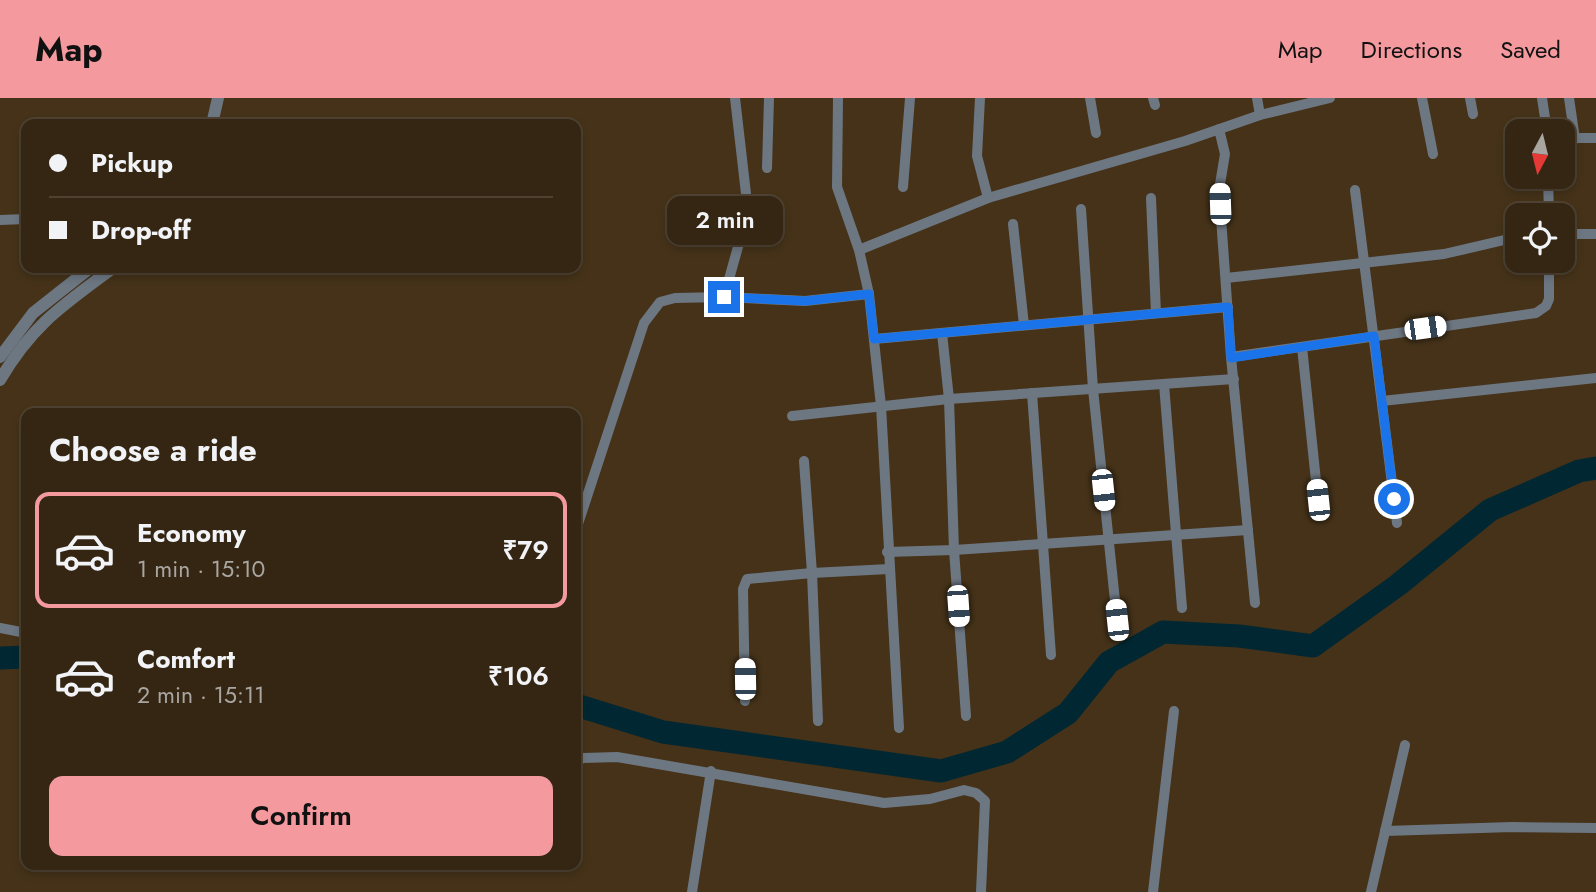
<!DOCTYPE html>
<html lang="en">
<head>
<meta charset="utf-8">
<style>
	:root { --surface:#342613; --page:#3f3221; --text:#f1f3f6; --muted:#a9a5a0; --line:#4e4333; --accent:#f49a9f }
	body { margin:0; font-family:Jost,sans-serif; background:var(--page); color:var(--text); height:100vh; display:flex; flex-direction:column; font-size:26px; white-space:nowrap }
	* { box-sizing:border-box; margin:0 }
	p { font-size:23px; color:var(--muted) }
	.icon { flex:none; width:38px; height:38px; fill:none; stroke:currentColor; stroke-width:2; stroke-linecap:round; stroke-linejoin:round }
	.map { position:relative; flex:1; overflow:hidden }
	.panel { position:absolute; left:21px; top:310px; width:560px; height:462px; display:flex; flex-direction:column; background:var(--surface); border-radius:14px; box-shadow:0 4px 10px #0003,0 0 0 2px var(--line) }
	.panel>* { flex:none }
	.guide { position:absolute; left:21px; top:21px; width:560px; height:154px; border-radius:14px; box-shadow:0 4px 10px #0003,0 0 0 2px var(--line); display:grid; align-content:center; height:154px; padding:0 28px; background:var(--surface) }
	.needle { width:46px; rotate:187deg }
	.controls { position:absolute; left:1505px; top:21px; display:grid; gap:14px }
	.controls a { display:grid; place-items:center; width:70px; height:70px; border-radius:14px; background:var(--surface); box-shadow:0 4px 10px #0003,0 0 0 2px var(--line); font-size:35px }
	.end { position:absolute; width:32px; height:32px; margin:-16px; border:9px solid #1a73e8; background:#fff; box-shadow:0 0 0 4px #fff }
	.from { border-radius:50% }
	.bubble { position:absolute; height:49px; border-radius:14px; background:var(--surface); box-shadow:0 4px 10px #0003,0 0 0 2px var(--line); font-size:23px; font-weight:600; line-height:49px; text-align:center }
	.car { position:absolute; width:21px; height:42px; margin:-21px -10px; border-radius:9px; box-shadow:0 0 5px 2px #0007; background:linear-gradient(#fff 24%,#345 0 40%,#fff 0 76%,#345 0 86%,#fff 0) }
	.guide b { display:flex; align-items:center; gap:24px; height:66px; font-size:26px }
	.guide b+b { border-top:2px solid var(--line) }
	.guide i { width:18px; height:18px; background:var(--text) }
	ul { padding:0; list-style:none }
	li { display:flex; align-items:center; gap:21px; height:116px; margin:0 14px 10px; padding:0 14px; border:4px solid transparent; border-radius:14px }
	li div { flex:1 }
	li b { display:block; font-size:26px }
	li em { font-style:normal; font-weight:600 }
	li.active { border-color:var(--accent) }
	li>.icon { width:63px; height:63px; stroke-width:1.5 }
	h2 { padding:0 28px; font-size:32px; line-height:84px }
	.cta { display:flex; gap:14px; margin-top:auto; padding:14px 28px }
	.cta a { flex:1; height:80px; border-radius:14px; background:var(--accent); color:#111; font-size:28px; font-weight:600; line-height:80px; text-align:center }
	header { display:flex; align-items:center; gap:42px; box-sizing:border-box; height:98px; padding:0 35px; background:var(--accent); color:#111 }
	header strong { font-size:33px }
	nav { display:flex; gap:38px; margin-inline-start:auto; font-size:24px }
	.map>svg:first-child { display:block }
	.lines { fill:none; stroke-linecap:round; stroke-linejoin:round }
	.river { stroke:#012832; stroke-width:23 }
	.minor { stroke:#6d7782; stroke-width:10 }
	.tertiary { stroke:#6d7782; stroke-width:12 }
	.route { stroke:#1a73e8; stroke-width:9 }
</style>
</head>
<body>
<header>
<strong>Map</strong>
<nav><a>Map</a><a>Directions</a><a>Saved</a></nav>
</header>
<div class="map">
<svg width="1596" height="794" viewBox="0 0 1596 794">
	<rect width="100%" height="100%" fill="#453219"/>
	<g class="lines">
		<g class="river">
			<polyline points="0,560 26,559"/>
			<polyline points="576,607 663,634 941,673 1007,654 1068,615 1109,564 1163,534 1239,538 1313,548 1398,487 1490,412 1579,373 1596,370"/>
		</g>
		<g class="minor">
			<polyline points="838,0 837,89 859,152 869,196 881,308 899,630"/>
			<polyline points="980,0 977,58 988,100"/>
			<polyline points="1090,0 1096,35"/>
			<polyline points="1153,0 1155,7"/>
			<polyline points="1257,0 1260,17"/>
			<polyline points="1422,0 1433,56"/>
			<polyline points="1470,0 1473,16"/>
			<polyline points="1542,0 1547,33"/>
			<polyline points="1569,0 1575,41"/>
			<polyline points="1219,31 1225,56 1219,92 1231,259 1255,505"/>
			<polyline points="1563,40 1596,40"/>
			<polyline points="767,70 769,0"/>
			<polyline points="1548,79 1549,117"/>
			<polyline points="903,89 910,0"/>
			<polyline points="1355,92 1397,425"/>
			<polyline points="1151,100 1156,215"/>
			<polyline points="1081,111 1093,291 1117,522"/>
			<polyline points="0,122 26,121"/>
			<polyline points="1013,126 1024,227"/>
			<polyline points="1563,136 1596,136"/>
			<polyline points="859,152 988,100 1185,43 1260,17 1330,0"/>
			<polyline points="1226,180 1444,156 1517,139"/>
			<polyline points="724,199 748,113 735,0"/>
			<polyline points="942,235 949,301 954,452 966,618"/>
			<polyline points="874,241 1228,209"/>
			<polyline points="1302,249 1318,402"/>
			<polyline points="1231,259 1536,215 1546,208 1549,201 1549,163"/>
			<polyline points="1164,286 1182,510"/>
			<polyline points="1032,295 1051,557"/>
			<polyline points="1382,303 1596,280"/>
			<polyline points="792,318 949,301 1234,281"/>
			<polyline points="804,363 812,475 818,623"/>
			<polyline points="576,432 644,225 660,204 675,200 724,199 805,203 869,196"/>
			<polyline points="887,454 954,452 1248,432"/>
			<polyline points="0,530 26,535"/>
			<polyline points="745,603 743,491 747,481 812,475 889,471"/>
			<polyline points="576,664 583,660 617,659 884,705 930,701 964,692 976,695 985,703 981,794"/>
			<polyline points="1385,733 1512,729 1596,730"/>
			<polyline points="692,794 711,673"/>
			<polyline points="1153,794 1174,613"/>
			<polyline points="1371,794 1405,647"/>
		</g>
		<g class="tertiary">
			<polyline points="212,26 218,0"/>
			<polyline points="0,259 33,215 90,170"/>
			<path d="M 0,282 C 32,227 63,207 113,170"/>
		</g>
	</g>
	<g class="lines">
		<polyline class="route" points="724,199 805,203 869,196 874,241 1228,209 1231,260 1374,238 1394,401"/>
	</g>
</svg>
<div class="controls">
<a><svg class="needle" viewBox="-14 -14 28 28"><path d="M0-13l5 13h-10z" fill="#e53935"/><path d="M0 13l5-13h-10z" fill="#a9a5a0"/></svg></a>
<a><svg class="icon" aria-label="locate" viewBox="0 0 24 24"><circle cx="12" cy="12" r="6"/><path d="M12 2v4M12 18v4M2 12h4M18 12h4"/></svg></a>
</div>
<i class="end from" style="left:1394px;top:401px"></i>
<i class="end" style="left:724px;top:199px"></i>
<div class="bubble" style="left:667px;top:98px;width:116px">2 min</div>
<i class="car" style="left:1220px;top:106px;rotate:358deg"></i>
<i class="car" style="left:1425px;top:230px;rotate:82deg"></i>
<i class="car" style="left:1103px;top:392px;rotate:174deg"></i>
<i class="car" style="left:1318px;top:402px;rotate:354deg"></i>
<i class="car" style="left:958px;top:508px;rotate:176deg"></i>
<i class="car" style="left:1117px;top:522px;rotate:354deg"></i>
<i class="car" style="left:745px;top:581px;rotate:359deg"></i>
<div class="guide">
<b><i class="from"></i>Pickup</b>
<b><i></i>Drop-off</b>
</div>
<section class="panel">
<h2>Choose a ride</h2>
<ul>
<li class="active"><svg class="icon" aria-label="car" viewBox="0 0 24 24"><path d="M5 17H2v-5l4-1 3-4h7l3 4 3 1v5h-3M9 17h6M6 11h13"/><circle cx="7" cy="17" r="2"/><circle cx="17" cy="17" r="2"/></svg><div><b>Economy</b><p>1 min · 15:10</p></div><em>₹79</em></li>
<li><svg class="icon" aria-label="car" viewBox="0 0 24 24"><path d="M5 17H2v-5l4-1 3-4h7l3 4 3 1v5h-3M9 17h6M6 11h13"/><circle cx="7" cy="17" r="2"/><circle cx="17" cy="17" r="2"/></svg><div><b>Comfort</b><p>2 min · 15:11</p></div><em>₹106</em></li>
</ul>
<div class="cta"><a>Confirm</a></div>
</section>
</div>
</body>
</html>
